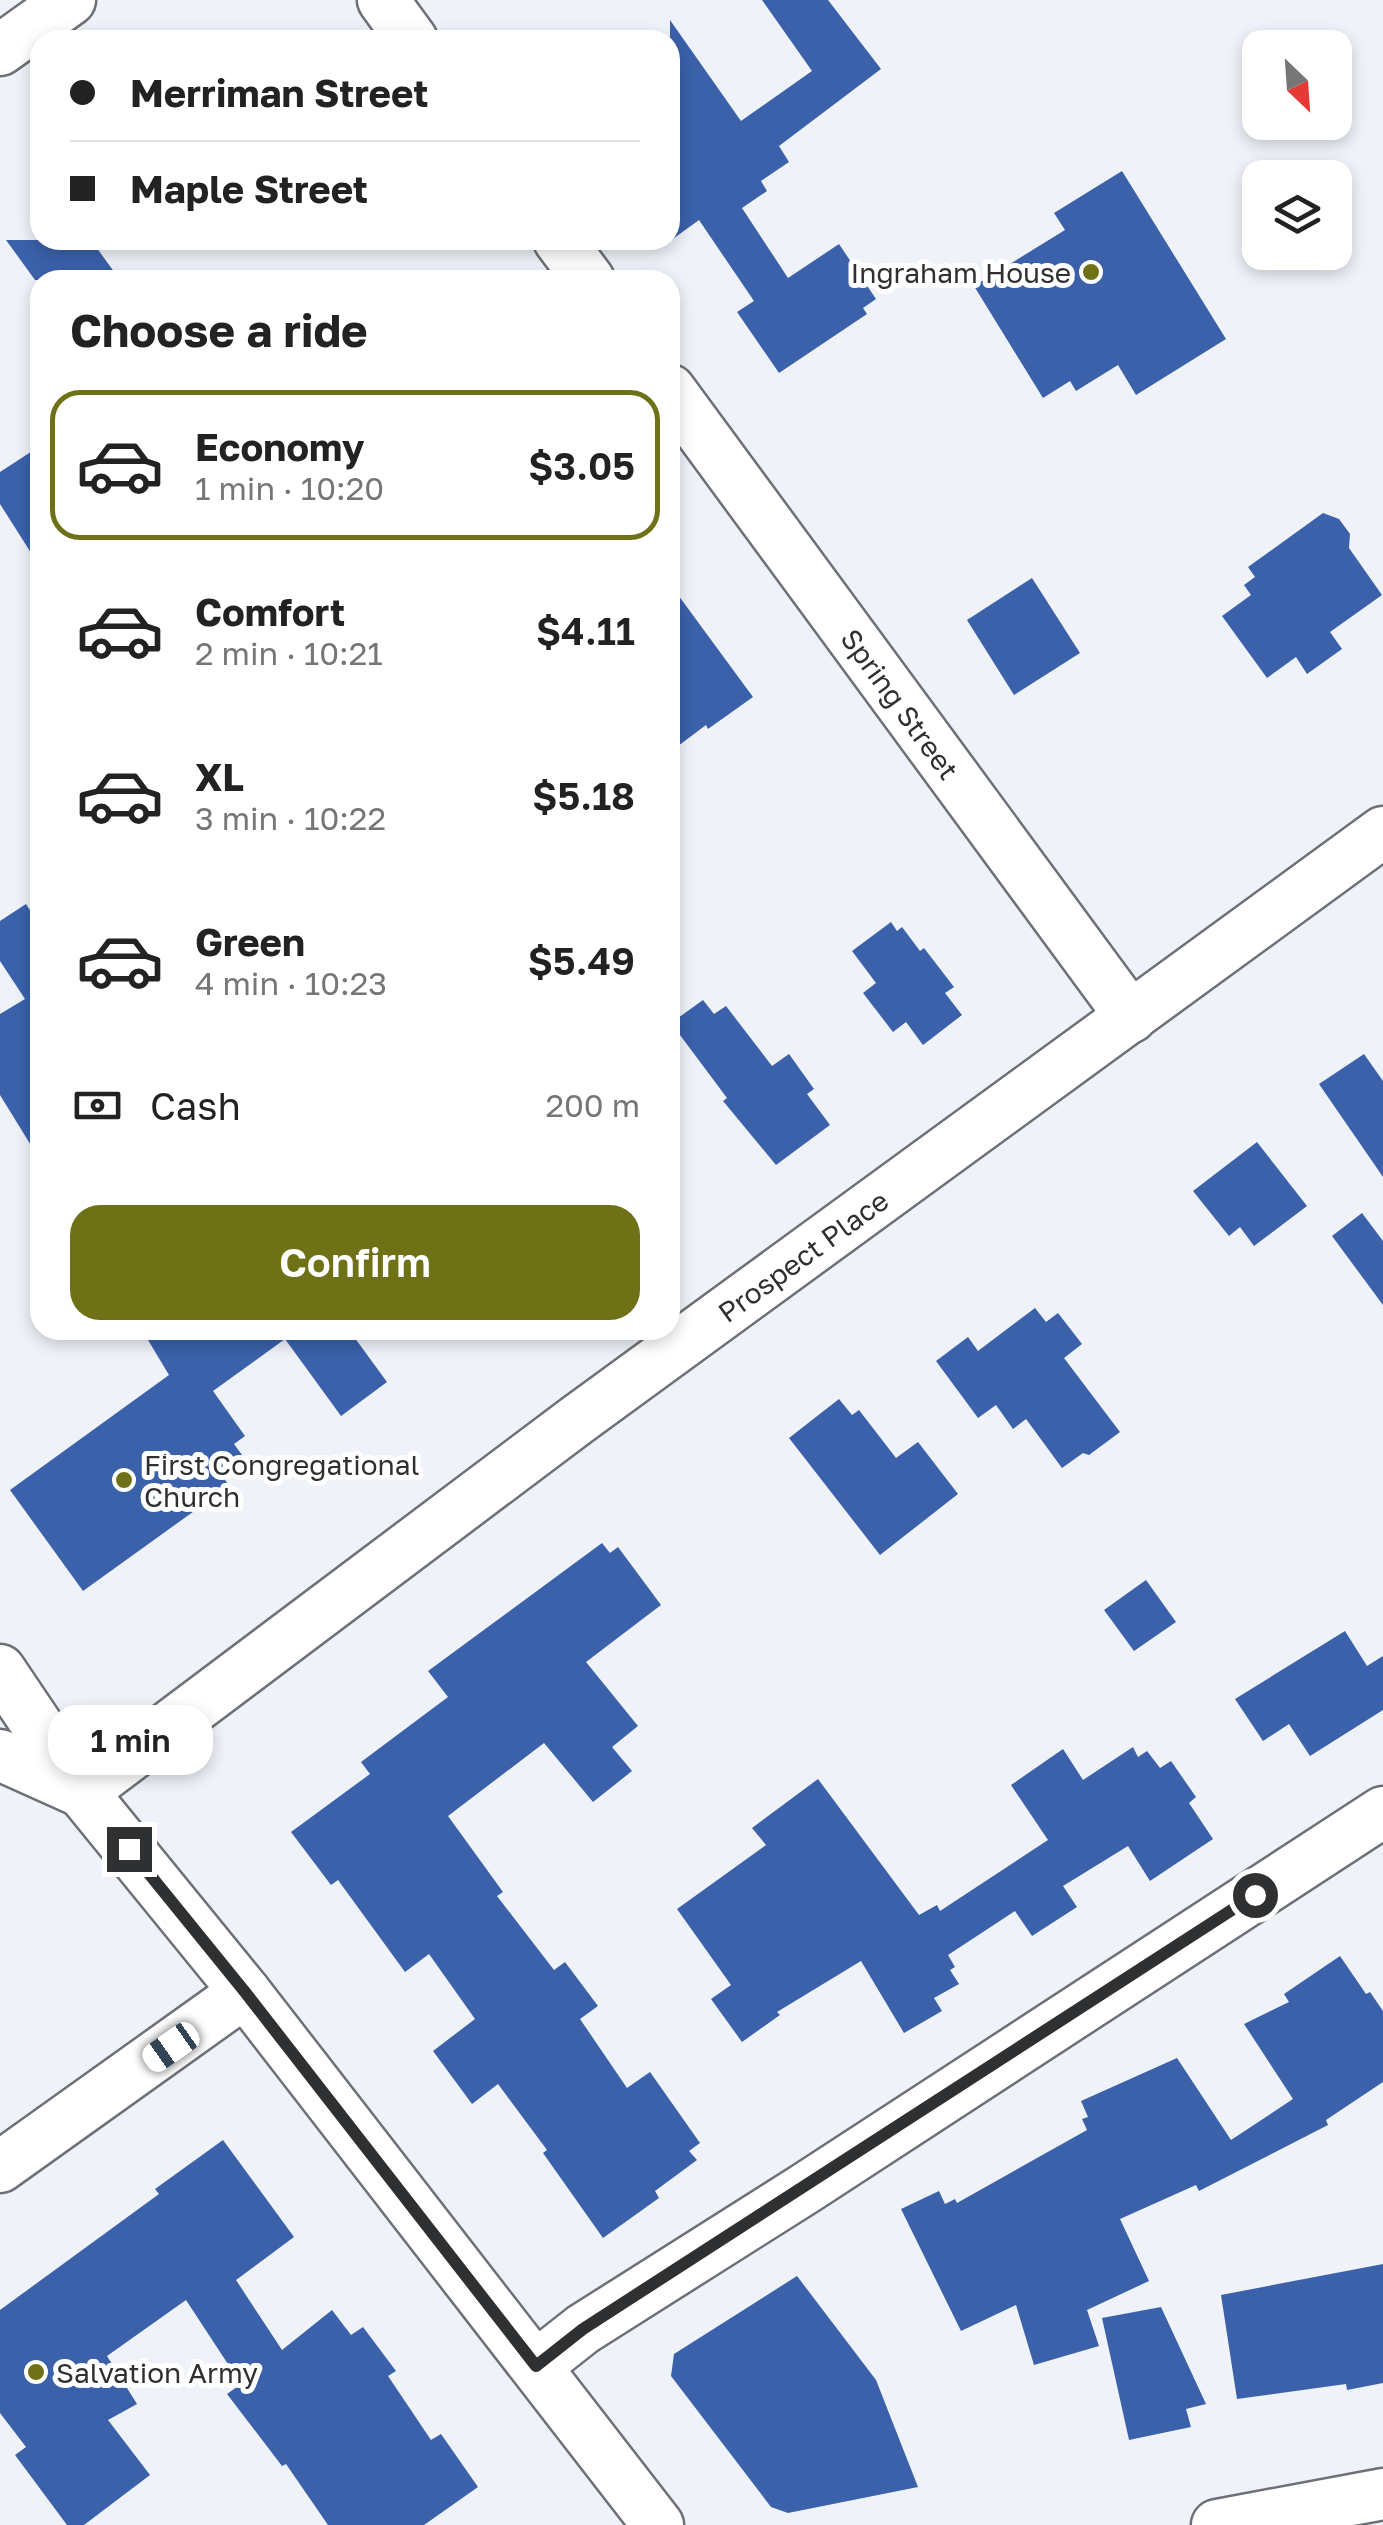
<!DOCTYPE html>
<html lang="en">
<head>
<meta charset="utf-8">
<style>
	:root { --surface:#fff; --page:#f2f2f2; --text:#222; --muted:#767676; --line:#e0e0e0; --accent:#6e7116 }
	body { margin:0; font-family:"Golos Text",sans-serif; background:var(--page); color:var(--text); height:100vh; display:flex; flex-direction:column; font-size:38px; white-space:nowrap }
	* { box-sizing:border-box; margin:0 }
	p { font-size:32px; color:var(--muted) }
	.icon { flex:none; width:55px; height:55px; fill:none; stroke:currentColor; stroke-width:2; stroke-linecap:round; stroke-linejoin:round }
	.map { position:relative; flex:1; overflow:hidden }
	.drawer { position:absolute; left:30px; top:270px; width:650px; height:1070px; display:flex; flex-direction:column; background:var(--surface); border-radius:30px; box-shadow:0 5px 15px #0003 }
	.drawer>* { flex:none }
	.top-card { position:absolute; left:30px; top:30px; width:650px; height:220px; border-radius:30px; box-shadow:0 5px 15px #0003; display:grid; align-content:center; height:220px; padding:0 40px; background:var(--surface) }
	.needle { width:65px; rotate:155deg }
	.controls { position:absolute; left:1242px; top:30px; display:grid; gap:20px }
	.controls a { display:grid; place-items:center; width:110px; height:110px; border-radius:20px; background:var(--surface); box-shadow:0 5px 15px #0003; font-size:50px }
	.end { position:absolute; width:45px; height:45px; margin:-22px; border:12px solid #2e3032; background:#fff; box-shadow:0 0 0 5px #fff }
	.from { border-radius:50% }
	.bubble { position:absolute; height:70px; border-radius:30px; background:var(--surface); box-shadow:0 5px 15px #0003; font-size:32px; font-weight:600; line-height:70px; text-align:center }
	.car { position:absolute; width:30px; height:60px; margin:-30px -15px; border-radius:12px; box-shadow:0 0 8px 2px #0007; background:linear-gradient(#fff 24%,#345 0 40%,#fff 0 76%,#345 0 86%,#fff 0) }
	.top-card b { display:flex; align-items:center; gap:35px; height:95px; font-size:38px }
	.top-card b+b { border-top:2px solid var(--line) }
	.top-card i { width:25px; height:25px; background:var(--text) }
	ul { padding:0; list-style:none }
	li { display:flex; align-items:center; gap:30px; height:150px; margin:0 20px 15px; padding:0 20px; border:5px solid transparent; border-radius:30px }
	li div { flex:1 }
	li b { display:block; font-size:38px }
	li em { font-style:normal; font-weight:600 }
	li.selected { border-color:var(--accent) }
	li>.icon { width:90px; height:90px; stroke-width:1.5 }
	h2 { padding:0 40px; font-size:45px; line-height:120px }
	.pay { display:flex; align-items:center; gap:25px; height:110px; padding:0 40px; font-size:38px }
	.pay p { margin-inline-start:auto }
	.cta { display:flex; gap:20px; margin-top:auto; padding:20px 40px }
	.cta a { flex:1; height:115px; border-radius:30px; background:var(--accent); color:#fff; font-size:40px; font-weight:600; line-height:115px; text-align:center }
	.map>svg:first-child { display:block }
	.building { fill:#3a61aa }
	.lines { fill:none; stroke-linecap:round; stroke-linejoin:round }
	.minor-casing { stroke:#6d7076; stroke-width:55 }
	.minor { stroke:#fff; stroke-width:50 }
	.route { stroke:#2e3032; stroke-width:12 }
	.poi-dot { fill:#6e7116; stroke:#fff; stroke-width:4 }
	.labels { text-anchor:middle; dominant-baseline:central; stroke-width:10; stroke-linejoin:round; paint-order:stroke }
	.poi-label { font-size:28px; fill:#2e3032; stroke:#fff; text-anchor:start }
	.street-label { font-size:28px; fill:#2e3032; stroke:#fff }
</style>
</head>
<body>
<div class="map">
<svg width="1383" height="2525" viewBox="0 0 1383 2525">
	<rect width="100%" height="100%" fill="#eff3f9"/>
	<g class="building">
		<polygon points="762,0 828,0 881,69 779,146 789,162 761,181 767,191 742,208 788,278 839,244 876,299 863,308 867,314 779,373 737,312 754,301 699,220 670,241 670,20 741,121 812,71"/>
		<polygon points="1122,171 1226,339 1136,395 1118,365 1076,391 1070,381 1043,398 974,286 1065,230 1054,213"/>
		<polygon points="6,240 91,240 120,280 35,280"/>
		<polygon points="40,446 40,567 0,504 0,472"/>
		<polygon points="1323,513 1339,519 1350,534 1349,548 1382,595 1330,632 1342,649 1307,674 1296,657 1267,678 1222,616 1251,595 1244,585 1255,577 1248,567"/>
		<polygon points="1032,578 1080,653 1014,695 967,620"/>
		<polygon points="670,584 753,697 708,729 706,725 670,752"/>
		<polygon points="26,904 40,926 40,1160 0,1095 0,1014 25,999 0,961 0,921"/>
		<polygon points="891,922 897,931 902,927 920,951 924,948 954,987 945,993 962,1015 923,1045 906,1022 893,1032 863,993 876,983 852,951"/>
		<polygon points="703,1000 714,1014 726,1006 772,1066 789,1054 814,1089 807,1094 830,1125 776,1165 723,1101 727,1098 671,1023"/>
		<polygon points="1364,1054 1383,1081 1383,1177 1319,1084"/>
		<polygon points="1257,1142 1307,1206 1254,1246 1240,1227 1229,1236 1193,1191"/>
		<polygon points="1362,1213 1383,1241 1383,1305 1332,1236"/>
		<polygon points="1035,1308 1046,1322 1058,1313 1082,1344 1064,1358 1120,1432 1089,1455 1083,1453 1062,1468 1026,1419 1013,1429 996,1405 978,1418 936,1361 968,1337 978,1351"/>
		<polygon points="142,1330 349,1330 387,1382 341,1416 285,1339 213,1391 245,1436 234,1444 245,1459 222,1475 229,1486 83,1591 10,1490 169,1375"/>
		<polygon points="839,1399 852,1415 859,1410 896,1458 918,1442 958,1494 880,1555 789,1438"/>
		<polygon points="602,1543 610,1553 618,1547 661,1605 586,1662 638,1726 612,1747 632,1771 593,1802 544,1743 448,1816 503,1892 497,1896 554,1970 565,1962 598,2006 580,2019 627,2088 650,2072 700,2143 689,2151 697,2160 655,2191 659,2198 603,2238 543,2153 547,2150 498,2084 472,2104 433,2051 475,2019 429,1954 405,1972 338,1880 331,1885 291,1832 370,1774 361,1762 448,1697 428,1671"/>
		<polygon points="1146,1580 1176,1622 1134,1651 1104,1610"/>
		<polygon points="1345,1631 1367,1666 1383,1656 1383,1710 1310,1756 1289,1724 1263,1741 1235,1699"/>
		<polygon points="1133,1747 1138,1757 1147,1751 1160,1768 1171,1761 1196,1797 1189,1803 1213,1839 1150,1881 1128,1846 1063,1886 1077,1907 1032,1936 1015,1911 948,1955 955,1967 950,1970 959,1984 934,1998 942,2011 904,2033 861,1961 777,2012 780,2015 742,2042 711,1999 731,1985 677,1909 766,1845 752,1828 818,1779 919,1915 937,1905 940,1911 1048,1840 1011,1785 1063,1749 1083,1780"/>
		<polygon points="1340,1956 1366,1994 1370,1992 1383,2011 1383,2082 1326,2120 1328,2125 1199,2191 1196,2185 1120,2219 1149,2281 1087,2310 1099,2346 1034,2365 1016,2305 961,2331 901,2209 939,2191 945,2204 955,2199 957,2203 1087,2130 1082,2119 1088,2117 1081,2101 1177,2058 1231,2140 1293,2099 1244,2024 1289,2002 1284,1994"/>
		<polygon points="223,2140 294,2237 236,2280 282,2350 332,2310 351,2335 363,2327 396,2371 388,2376 431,2440 441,2434 478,2487 424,2525 328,2525 286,2464 282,2466 227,2394 241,2384 186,2300 107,2356 137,2404 108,2420 150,2475 84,2525 67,2525 15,2455 26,2447 0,2413 0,2310 159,2194 155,2189"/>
		<polygon points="1383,2264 1383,2383 1347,2390 1346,2384 1237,2399 1221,2295"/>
		<polygon points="797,2276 876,2380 918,2487 788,2513 771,2507 671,2376 674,2354"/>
		<polygon points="1161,2307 1206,2404 1186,2409 1191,2427 1129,2440 1102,2318"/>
	</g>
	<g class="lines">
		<g class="minor-casing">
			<g id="minor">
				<polyline points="383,0 412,40"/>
				<polyline points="0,50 70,0"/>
				<polyline points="559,240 589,280"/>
				<polyline points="670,390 1131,1017"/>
				<polyline points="0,1670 82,1792 245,1992 658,2525"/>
				<polyline points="0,1755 82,1792"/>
				<polyline points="82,1792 577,1420 1383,832"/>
				<polyline points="0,2167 245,1992"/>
				<polyline points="536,2366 583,2329 806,2188 1383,1812"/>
				<polyline points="1217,2525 1383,2494"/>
			</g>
		</g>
		<use href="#minor" class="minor"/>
	</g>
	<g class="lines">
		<polyline class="route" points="129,1849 245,1992 536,2366 583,2329 1255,1895"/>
	</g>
	<g class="poi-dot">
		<circle cx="1091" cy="272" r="10"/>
		<circle cx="124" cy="1480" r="10"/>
		<circle cx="36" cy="2372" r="10"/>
	</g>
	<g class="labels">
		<g class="poi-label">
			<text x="1071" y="272" text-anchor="end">Ingraham House</text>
			<text x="144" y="1464">First Congregational<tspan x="144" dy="32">Church</tspan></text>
			<text x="56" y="2372">Salvation Army</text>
		</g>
		<g class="street-label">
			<text transform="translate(900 704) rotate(54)">Spring Street</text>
			<text transform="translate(803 1256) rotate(-36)">Prospect Place</text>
		</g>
	</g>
</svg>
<div class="controls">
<a><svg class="needle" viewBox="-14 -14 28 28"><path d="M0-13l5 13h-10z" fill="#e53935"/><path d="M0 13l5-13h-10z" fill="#767676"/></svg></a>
<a><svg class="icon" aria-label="layers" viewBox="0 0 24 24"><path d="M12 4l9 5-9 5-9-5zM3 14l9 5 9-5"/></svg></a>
</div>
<i class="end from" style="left:1255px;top:1895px"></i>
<i class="end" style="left:129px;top:1849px"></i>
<div class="bubble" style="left:48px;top:1705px;width:165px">1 min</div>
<i class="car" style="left:171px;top:2047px;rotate:235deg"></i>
<div class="top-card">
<b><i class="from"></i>Merriman Street</b>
<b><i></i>Maple Street</b>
</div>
<section class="drawer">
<h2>Choose a ride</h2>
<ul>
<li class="selected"><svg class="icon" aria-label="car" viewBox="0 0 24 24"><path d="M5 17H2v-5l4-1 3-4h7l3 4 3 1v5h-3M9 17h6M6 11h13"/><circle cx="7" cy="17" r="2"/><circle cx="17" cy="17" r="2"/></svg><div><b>Economy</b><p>1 min · 10:20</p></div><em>$3.05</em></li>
<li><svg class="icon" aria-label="car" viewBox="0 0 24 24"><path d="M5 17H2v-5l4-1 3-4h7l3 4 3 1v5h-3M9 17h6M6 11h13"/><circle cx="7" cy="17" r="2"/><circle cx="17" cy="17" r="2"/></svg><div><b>Comfort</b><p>2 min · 10:21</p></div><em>$4.11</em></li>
<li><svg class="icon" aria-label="car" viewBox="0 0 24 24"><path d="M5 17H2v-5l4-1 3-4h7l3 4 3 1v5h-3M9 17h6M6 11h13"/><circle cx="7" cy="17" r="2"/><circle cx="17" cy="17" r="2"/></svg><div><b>XL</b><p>3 min · 10:22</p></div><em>$5.18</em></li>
<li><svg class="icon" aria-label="car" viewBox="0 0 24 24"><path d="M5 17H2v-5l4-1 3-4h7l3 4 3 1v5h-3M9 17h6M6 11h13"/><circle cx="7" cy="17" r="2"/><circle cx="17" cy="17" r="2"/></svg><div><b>Green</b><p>4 min · 10:23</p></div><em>$5.49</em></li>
</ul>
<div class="pay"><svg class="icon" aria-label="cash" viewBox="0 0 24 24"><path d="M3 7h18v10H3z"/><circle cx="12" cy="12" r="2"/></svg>Cash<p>200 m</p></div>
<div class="cta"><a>Confirm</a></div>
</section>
</div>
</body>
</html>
